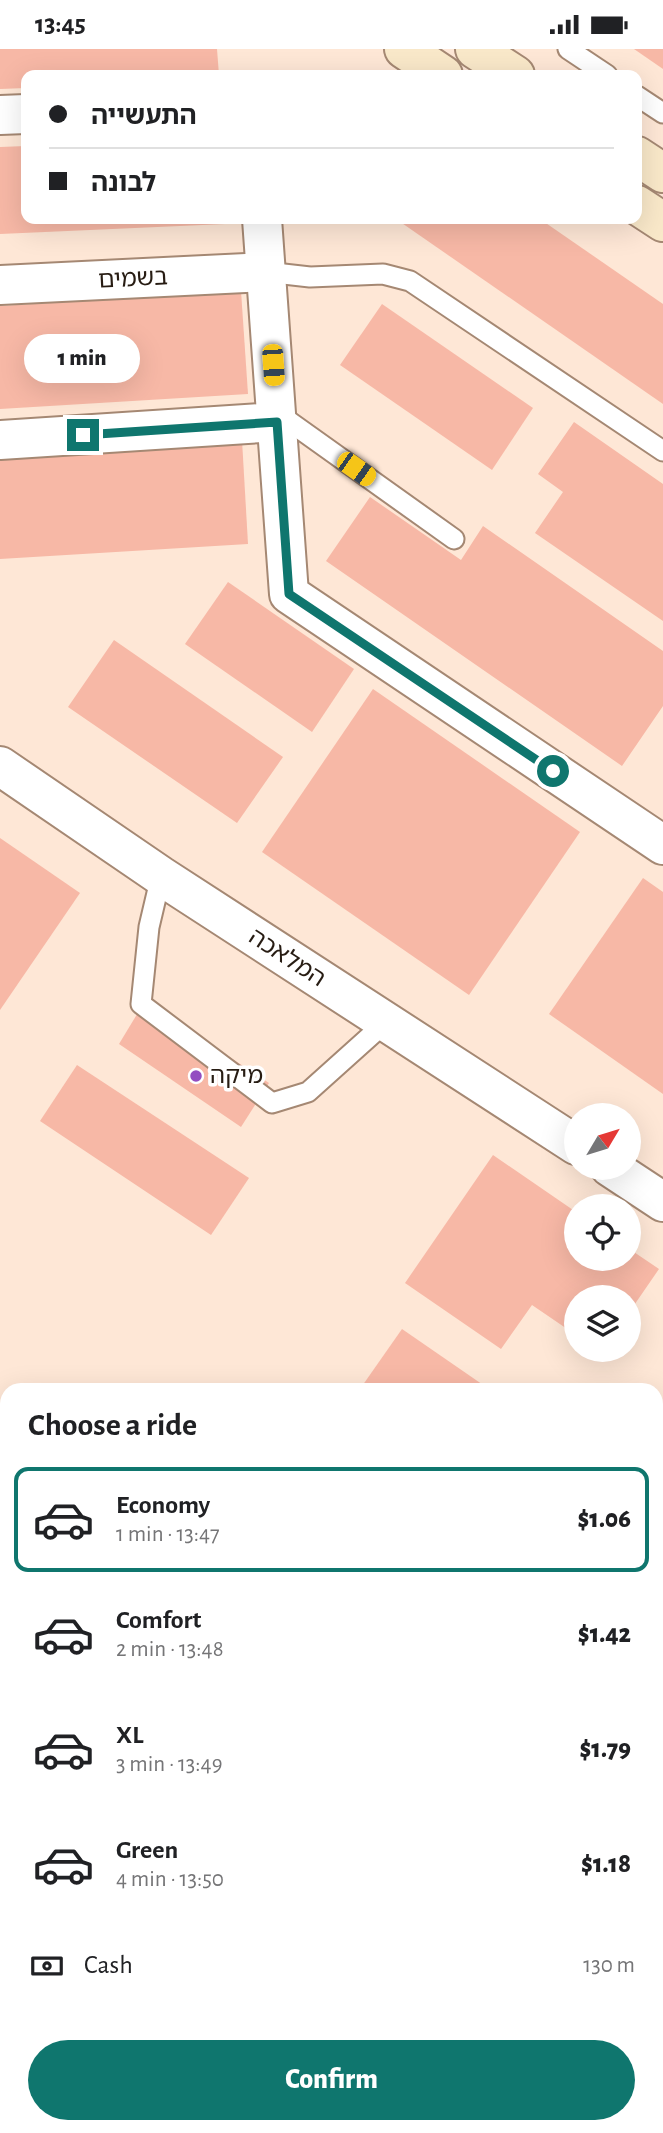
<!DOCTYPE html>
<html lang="en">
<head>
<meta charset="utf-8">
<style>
	:root { --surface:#fff; --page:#f2f2f2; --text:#202124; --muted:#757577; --line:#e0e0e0; --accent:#0f766e }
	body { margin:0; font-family:"Alegreya Sans","Noto Sans Hebrew",sans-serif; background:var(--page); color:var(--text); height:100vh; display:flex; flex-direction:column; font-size:26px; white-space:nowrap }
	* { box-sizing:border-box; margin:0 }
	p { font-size:23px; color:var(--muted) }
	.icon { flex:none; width:38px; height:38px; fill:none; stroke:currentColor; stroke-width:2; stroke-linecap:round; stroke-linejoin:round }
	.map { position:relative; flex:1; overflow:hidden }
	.panel { position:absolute; left:0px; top:1334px; width:663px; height:751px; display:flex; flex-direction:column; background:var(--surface); border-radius:21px 21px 0 0; box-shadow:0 7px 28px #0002 }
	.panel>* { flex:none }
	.hud { position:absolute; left:21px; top:21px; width:621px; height:154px; border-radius:14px; box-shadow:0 7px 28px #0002; display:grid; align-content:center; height:154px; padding:0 28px; background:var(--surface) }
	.needle { width:46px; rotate:52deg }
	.tools { position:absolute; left:564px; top:1054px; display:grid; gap:14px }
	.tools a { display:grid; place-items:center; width:77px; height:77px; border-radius:50%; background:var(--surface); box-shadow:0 7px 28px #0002; font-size:35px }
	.end { position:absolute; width:32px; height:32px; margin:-16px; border:9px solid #0f766e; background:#fff; box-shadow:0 0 0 4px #fff }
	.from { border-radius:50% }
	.bubble { position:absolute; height:49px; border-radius:24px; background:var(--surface); box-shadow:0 7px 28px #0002; font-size:23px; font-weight:800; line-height:49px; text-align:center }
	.car { position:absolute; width:21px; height:42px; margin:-21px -10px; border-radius:9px; box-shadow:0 0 5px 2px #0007; background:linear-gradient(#f5c518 24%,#345 0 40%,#f5c518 0 76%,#345 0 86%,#f5c518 0) }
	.hud b { display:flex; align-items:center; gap:24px; height:66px; font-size:26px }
	.hud b+b { border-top:2px solid var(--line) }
	.hud i { width:18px; height:18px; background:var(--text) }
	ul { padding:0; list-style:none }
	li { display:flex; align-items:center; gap:21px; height:105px; margin:0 14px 10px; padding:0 14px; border:4px solid transparent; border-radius:14px }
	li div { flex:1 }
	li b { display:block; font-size:26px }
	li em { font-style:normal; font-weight:800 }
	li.on { border-color:var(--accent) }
	li>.icon { width:63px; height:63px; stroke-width:1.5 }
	h2 { padding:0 28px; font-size:32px; line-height:84px }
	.pay { display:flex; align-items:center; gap:18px; height:77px; padding:0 28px; font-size:26px }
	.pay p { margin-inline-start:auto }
	.cta { display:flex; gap:14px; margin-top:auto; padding:14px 28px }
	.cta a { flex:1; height:80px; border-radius:42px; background:var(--accent); color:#fff; font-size:28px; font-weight:800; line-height:80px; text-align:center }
	.status { display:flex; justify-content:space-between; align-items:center; height:49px; padding:0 35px; background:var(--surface); direction:ltr }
	.status svg { height:19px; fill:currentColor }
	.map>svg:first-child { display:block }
	.built { fill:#fee7d6; fill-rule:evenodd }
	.green { fill:#fdc1c4 }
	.forest { fill:#fea7ad }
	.building { fill:#f7b8a6 }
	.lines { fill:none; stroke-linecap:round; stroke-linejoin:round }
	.lane-casing { stroke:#a58873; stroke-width:23 }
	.street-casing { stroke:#a58873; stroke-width:42 }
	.secondary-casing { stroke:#a58873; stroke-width:42 }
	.lane { stroke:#fff; stroke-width:19 }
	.street { stroke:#fff; stroke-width:38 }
	.secondary { stroke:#f9e8c9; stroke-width:38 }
	.route { stroke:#0f766e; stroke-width:9 }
	.poi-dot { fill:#934dc1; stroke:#fff; stroke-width:2.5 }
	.labels { text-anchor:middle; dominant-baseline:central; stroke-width:7; stroke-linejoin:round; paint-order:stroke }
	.street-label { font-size:24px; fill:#271c13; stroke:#fff }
	.poi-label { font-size:24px; fill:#271c13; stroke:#fff; text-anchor:start }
</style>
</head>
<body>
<div class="status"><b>13:45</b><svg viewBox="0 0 49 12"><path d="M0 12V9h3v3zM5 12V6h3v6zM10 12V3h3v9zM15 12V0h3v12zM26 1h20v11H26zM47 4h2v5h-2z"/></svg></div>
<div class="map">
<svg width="663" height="2084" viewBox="0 0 663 2084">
	<rect width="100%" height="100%" fill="#fbf4f0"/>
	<path class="built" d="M 0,0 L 663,0 L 663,2084 L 0,2084 ZM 26,26 L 637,26 L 637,170 L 26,170 ZM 576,1066 L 628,1066 L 628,1118 L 576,1118 ZM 576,1157 L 628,1157 L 628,1209 L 576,1209 ZM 576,1248 L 628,1248 L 628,1300 L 576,1300 ZM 7,1340 L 656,1340 L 656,2077 L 7,2077 Z"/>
	<polygon class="green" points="0,2005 7,2007 7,2077 222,2077 232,2084 0,2084"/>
	<polygon class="forest" points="0,1483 7,1489 7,1538 0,1553"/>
	<g class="building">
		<polygon points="0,0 217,0 219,26 26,26 26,39 0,40"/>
		<polygon points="634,0 663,0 663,20"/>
		<polygon points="26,97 26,170 224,170 225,175 0,185 0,98"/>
		<polygon points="396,170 540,170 663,255 663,355"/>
		<polygon points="241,242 248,345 0,360 0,257"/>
		<polygon points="382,255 533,359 492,421 340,316"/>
		<polygon points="574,373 663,435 663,572 535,484 563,443 538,425"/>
		<polygon points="242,391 248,495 0,510 0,406"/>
		<polygon points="370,448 461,511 483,477 663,602 663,657 622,717 326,512"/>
		<polygon points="228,533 354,620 312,683 185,595"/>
		<polygon points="114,591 283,708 237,774 68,658"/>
		<polygon points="373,640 580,783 469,946 262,803"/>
		<polygon points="0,789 80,844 0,961"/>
		<polygon points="643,829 663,843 663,1045 549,965"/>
		<polygon points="145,952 269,1034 241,1078 119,995"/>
		<polygon points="77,1016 249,1129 211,1186 40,1072"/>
		<polygon points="493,1106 576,1163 576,1209 628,1209 628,1199 659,1220 628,1265 628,1248 576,1248 576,1286 532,1256 501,1300 405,1234"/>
		<polygon points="402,1280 489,1340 360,1340"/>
		<polygon points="656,1416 663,1421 663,1684 656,1680"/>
	</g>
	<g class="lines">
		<g class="lane-casing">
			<g id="lane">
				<polyline points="568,0 607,26"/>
				<polyline points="637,47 663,64"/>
				<polyline points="266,223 310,228 383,225 410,232 663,402"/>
				<polyline points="276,363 454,490"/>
				<polyline points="161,827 149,878 141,955 272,1054 308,1043 386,973"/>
				<polyline points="656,1759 663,1763"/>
				<polyline points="656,1908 663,1912"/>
			</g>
		</g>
		<g class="street-casing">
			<g id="street">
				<polyline points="0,66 26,65"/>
				<polyline points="262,170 289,545 663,796"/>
				<polyline points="0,236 266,223"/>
				<polyline points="0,391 277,373"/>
				<polyline points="0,717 161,827 576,1096"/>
				<polyline points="610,1118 663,1153"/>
				<polyline points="0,1923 7,1925"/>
				<polyline points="336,2077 346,2084"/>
			</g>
		</g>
		<g class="secondary-casing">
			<g id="secondary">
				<polyline points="404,0 443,26"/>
				<polyline points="475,0 515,26"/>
				<polyline points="637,107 663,124"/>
				<polyline points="637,156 663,173"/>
			</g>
		</g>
		<use href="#lane" class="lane"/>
		<use href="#street" class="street"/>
		<use href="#secondary" class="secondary"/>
	</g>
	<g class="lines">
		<polyline class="route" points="83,386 277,373 289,545 553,722"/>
	</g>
	<circle class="poi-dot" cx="196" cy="1027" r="7"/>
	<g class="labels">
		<g class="street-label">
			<text transform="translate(133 230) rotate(-3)">בשמים</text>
			<text transform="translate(287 909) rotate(33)">המלאכה</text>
		</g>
		<g class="poi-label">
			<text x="210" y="1027">מיקה</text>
		</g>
	</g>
</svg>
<div class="tools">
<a><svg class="needle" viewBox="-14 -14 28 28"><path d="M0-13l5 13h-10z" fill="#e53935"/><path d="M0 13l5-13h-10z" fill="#757577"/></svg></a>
<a><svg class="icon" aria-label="locate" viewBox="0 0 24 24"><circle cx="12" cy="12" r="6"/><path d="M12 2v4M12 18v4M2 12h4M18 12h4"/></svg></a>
<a><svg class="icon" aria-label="layers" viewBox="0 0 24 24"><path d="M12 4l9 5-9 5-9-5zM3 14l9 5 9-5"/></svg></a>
</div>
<i class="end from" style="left:553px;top:722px"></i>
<i class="end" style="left:83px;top:386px"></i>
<div class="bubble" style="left:24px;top:285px;width:116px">1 min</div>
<i class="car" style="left:273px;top:316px;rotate:176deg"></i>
<i class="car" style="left:356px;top:420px;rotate:125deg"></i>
<div class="hud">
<b><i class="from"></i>התעשייה</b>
<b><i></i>לבונה</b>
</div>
<section class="panel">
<h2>Choose a ride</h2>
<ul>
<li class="on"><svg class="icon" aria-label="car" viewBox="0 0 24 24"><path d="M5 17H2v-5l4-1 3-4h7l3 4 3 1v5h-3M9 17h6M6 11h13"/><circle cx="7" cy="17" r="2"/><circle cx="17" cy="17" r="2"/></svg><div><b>Economy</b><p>1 min · 13:47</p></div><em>$1.06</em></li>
<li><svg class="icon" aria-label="car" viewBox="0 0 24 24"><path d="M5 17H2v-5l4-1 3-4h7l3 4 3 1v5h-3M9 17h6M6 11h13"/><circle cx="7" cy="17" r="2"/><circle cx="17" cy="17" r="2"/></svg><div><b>Comfort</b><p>2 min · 13:48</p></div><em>$1.42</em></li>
<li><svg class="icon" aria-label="car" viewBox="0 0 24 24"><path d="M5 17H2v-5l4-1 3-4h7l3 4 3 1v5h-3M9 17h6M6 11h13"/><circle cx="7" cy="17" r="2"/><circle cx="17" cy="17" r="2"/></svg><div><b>XL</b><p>3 min · 13:49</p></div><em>$1.79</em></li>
<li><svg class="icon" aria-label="car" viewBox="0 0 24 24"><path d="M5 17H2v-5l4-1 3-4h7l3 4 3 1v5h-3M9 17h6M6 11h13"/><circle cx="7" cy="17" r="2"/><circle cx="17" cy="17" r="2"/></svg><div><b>Green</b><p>4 min · 13:50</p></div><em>$1.18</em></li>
</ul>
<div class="pay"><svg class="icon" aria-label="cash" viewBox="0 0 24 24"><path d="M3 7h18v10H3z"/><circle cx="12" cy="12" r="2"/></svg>Cash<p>130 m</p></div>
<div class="cta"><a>Confirm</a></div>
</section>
</div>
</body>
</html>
